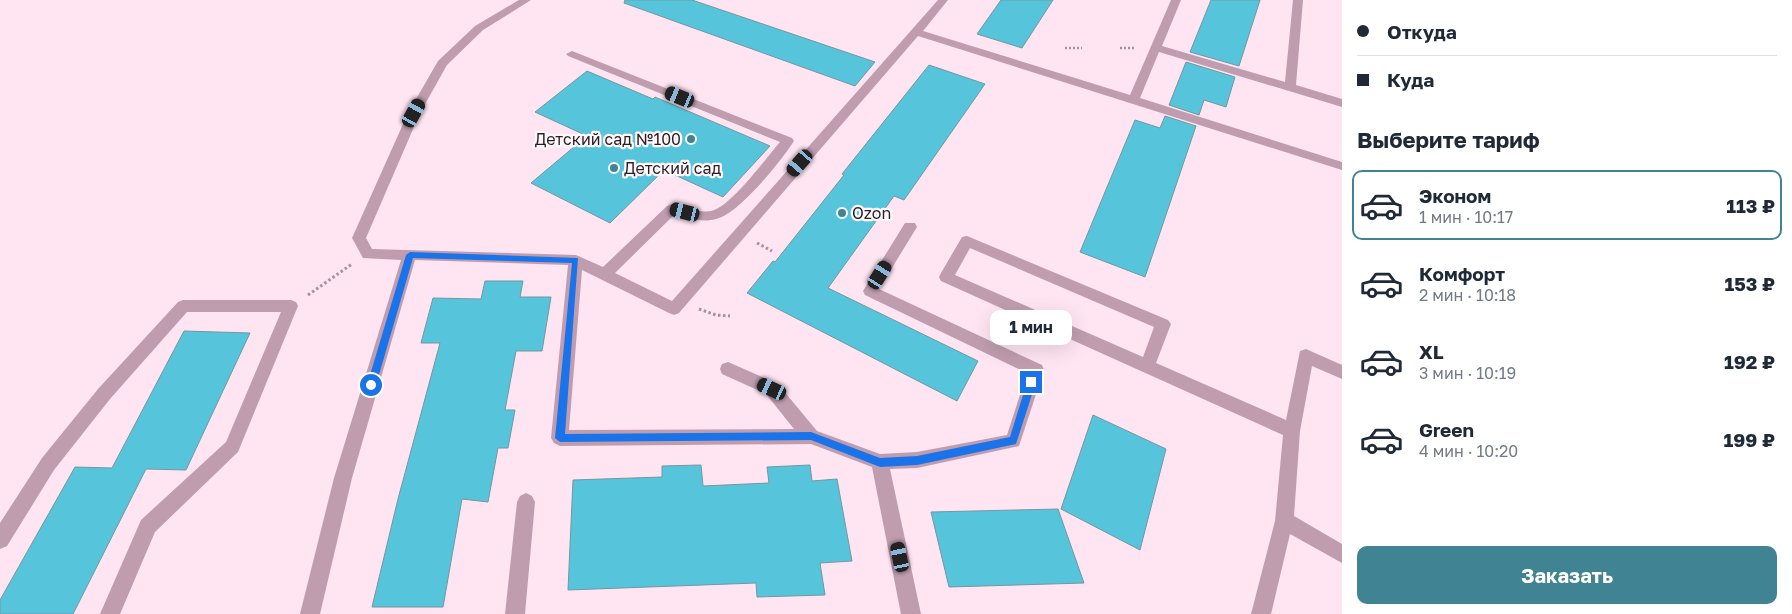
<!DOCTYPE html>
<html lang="ru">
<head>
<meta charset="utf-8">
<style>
	:root { --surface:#fff; --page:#f2f2f3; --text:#1f2937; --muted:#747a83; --line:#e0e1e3; --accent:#408493 }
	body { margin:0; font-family:"Golos Text",sans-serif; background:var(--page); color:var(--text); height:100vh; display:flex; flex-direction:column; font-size:19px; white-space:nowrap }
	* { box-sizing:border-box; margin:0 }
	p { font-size:16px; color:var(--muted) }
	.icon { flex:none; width:28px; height:28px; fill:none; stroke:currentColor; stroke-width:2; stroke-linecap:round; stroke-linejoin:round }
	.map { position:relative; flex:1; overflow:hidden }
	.details { display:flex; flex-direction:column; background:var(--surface); width:450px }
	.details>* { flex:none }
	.hud { display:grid; align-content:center; height:110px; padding:0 15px; background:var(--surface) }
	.end { position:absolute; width:22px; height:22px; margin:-11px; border:6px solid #1a73e8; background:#fff; box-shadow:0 0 0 2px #fff }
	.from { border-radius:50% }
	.bubble { position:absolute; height:35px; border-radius:10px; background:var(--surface); box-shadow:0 5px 20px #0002; font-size:16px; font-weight:700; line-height:35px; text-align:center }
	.car { position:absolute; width:15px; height:30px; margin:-15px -8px; border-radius:6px; box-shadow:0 0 4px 1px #0007; background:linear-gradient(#222 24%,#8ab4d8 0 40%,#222 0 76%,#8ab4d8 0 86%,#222 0) }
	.hud b { display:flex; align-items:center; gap:18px; height:48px; font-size:19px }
	.hud b+b { border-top:1px solid var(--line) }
	.hud i { width:12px; height:12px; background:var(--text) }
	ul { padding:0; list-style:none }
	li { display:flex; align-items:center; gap:15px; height:70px; margin:0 10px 8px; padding:0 5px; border:2px solid transparent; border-radius:10px }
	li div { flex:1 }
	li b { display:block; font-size:19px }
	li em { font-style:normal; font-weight:700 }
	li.current { border-color:var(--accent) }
	li>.icon { width:45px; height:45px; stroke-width:1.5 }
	h2 { padding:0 15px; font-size:22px; line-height:60px }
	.action { display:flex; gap:10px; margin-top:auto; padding:10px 15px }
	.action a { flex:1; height:58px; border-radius:10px; background:var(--accent); color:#fff; font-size:20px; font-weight:700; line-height:58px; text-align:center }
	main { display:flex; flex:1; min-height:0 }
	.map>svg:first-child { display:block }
	.building { fill:#56c5dc; stroke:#7297a0 }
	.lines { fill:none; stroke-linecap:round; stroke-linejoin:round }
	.path-far1 { stroke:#a6919c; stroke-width:2.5; stroke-dasharray:2 2; stroke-linecap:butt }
	.path { stroke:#a6919c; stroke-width:3; stroke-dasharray:2.5 2.5; stroke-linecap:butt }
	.service { fill:#bf9daf; fill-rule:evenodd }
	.route { fill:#1a73e8 }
	.poi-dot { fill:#408493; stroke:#fff8fb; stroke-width:2 }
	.labels { text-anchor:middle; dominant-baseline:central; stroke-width:4.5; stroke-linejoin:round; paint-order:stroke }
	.poi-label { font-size:16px; fill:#2b1f26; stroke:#fff8fb; text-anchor:start }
</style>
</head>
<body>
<main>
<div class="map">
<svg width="1342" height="614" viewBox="0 0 1342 614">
	<rect width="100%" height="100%" fill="#ffe4f2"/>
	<g class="building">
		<polygon points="625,0 692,0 875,62 855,86 624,3"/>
		<polygon points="1001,0 1053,0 1022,48 977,34"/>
		<polygon points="1211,0 1260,0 1239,66 1190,52"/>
		<polygon points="1186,62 1235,77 1226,107 1204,100 1199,115 1169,105"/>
		<polygon points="929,65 985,84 904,200 894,196 828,288 978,361 957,401 747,293 773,261 775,262 844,175 842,174"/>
		<polygon points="587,71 653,99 655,97 770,146 723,197 664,170 610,223 531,183 587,136 535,112"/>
		<polygon points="1165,116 1196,126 1145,277 1080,252 1135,120 1160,128"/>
		<polygon points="485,281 523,281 520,297 551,297 542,351 516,351 505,410 515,410 508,448 498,448 488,502 462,499 443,607 372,607 398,499 440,343 421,343 433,298 481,299"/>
		<polygon points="184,331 250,333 186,470 146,469 73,614 0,614 0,600 75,467 112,468"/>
		<polygon points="1093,415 1166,449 1140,550 1061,509"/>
		<polygon points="701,465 703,486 769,483 767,467 810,465 812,481 837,479 852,561 820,563 825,595 757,597 756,583 568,590 573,480 662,477 662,466"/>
		<polygon points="1058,509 1084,583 949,587 931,512"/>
	</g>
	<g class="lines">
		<g class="path-far1">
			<polyline points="1065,48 1082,48"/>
			<polyline points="1120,48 1134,48"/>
		</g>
		<g class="path">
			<polyline points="757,243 772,251"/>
			<polyline points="308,295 352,264"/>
			<polyline points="699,309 716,315 730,316"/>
		</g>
		<g class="service">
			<path d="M 519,0 L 531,0 L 483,30 L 447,65 L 420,113 L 366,238 L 372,249 L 576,255 L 603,267 L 667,206 L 672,204 C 684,207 698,213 711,211 C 730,208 766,158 780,142 L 568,56 L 566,54 L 572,51 L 792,138 L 794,141 C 781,161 739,214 716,219 C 702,223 688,218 675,214 L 615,273 L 672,301 L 938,0 L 948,0 L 923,31 L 1130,95 L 1171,0 L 1181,0 L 1162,46 L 1285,82 L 1293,0 L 1303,0 L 1296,85 L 1342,99 L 1342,107 L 1159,52 L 1140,98 L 1342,162 L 1342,170 L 918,36 L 679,313 L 674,315 L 669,313 L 582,270 L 569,430 L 794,429 L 766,394 L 722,374 L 720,369 L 722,364 L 728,362 L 778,384 L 817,431 L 880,454 L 917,452 L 1007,435 L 1027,373 L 865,295 L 863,291 L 905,223 L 915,223 L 917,227 L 879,289 L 1042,365 L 1044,370 L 1019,446 L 917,468 L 890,469 L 921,614 L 901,614 L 872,467 L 811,444 L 560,446 L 554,443 L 551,438 L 568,265 L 415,260 L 352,478 L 320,614 L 300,614 L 334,478 L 401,260 L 363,258 L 352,238 L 408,113 L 438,61 L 475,26 Z"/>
			<path d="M 967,236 L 1168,320 L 1171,324 L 1156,363 L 1286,420 L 1300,351 L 1306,349 L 1342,365 L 1342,379 L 1312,366 L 1300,431 L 1294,516 L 1342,544 L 1342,563 L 1290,534 L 1271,614 L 1251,614 L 1275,521 L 1283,435 L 941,281 L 939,277 L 941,273 L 962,237 ZM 970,248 L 1154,327 L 1143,357 L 955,275 Z"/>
			<polygon points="183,300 291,300 296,302 298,306 238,452 155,532 120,614 100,614 141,520 226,442 281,312 187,312 110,399 54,470 7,546 0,549 0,523 42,458 98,389 178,302"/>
			<polygon points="526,493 532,496 535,502 525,614 505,614 517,502 520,496"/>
		</g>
	</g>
	<polygon class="route" points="410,252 578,258 565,434 811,432 880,458 917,456 1010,437 1027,382 1031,379 1036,382 1016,444 917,465 880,467 811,440 560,442 555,438 572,263 413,258 376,385 371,389 367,385 406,255"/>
	<g class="poi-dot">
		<circle cx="691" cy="139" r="5"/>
		<circle cx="614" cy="168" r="5"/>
		<circle cx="842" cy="213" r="5"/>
	</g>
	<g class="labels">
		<g class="poi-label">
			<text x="681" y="139" text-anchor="end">Детский сад №100</text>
			<text x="624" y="168">Детский сад</text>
			<text x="852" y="213">Ozon</text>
		</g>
	</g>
</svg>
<i class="end from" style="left:371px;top:385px"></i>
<i class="end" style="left:1031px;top:382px"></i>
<div class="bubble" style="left:990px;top:310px;width:82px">1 мин</div>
<i class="car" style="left:680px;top:97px;rotate:292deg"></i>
<i class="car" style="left:414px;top:113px;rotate:29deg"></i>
<i class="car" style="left:800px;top:163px;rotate:221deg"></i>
<i class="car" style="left:685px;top:212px;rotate:284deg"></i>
<i class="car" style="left:880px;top:275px;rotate:32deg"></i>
<i class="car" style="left:772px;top:389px;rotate:295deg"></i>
<i class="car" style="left:900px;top:557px;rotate:348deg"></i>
</div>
<section class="details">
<div class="hud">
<b><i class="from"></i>Откуда</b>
<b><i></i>Куда</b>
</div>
<h2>Выберите тариф</h2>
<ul>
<li class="current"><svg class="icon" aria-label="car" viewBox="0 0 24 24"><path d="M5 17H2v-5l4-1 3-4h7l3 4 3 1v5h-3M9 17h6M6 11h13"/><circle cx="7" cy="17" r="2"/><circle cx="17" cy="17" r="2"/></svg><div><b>Эконом</b><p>1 мин · 10:17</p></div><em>113 ₽</em></li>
<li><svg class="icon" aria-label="car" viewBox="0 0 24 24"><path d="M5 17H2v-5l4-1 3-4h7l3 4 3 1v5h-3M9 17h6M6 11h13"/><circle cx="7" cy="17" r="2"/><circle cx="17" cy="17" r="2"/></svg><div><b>Комфорт</b><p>2 мин · 10:18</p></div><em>153 ₽</em></li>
<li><svg class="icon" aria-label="car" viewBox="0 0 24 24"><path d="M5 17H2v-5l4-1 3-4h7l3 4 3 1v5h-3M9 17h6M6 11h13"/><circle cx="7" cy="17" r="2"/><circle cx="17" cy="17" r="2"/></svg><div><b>XL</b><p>3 мин · 10:19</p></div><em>192 ₽</em></li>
<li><svg class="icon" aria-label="car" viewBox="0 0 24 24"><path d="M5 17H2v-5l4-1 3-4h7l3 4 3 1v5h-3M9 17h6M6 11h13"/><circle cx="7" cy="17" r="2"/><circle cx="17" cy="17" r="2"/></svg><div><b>Green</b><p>4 мин · 10:20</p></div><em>199 ₽</em></li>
</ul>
<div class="action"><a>Заказать</a></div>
</section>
</main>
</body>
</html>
